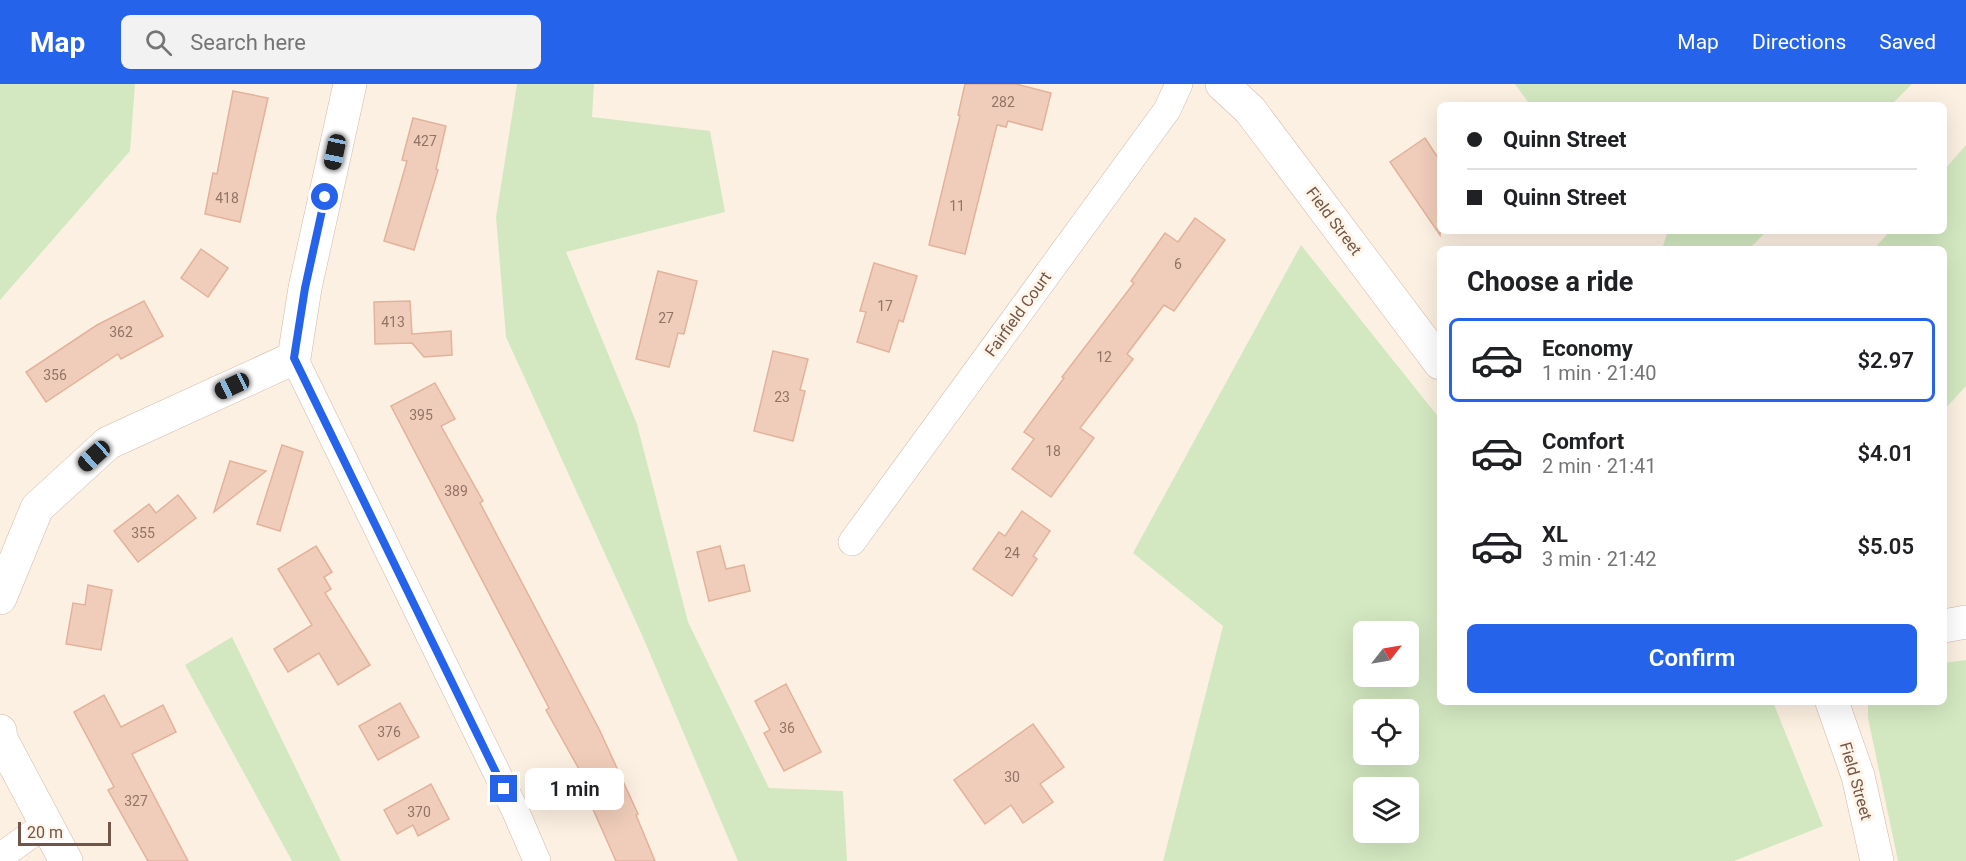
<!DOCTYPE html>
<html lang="en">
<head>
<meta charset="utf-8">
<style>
	:root { --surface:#fff; --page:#f2f2f2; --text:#202124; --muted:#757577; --line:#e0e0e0; --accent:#2563eb }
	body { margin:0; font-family:Roboto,sans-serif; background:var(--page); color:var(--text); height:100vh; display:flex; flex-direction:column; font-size:22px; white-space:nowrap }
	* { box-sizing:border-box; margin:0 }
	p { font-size:20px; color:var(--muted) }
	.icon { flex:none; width:33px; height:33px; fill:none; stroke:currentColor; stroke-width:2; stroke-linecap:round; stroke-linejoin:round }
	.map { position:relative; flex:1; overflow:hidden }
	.drawer { position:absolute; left:1437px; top:162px; width:510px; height:459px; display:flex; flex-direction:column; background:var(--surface); border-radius:9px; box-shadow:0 6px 24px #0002 }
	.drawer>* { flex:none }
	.banner { position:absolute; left:1437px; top:18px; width:510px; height:132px; border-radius:9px; box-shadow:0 6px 24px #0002; display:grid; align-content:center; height:132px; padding:0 30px; background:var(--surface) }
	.needle { width:39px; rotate:59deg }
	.controls { position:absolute; left:1353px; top:537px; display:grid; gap:12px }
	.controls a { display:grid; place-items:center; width:66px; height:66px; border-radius:9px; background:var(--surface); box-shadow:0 6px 24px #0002; font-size:30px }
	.scale { position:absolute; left:18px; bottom:15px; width:93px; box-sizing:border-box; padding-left:6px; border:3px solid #725549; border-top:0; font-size:16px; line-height:21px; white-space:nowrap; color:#725549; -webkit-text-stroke:4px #fff4e8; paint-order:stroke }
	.end { position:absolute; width:27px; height:27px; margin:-14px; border:8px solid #2563eb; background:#fff; box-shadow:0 0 0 3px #fff }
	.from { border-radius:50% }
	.bubble { position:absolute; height:42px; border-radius:9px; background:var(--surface); box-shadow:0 6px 24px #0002; font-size:20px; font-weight:600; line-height:42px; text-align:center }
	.car { position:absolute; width:18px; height:36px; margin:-18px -9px; border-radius:8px; box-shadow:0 0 4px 2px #0007; background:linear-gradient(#222 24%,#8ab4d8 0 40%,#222 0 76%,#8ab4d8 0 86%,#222 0) }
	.banner b { display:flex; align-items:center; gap:21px; height:57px; font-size:22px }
	.banner b+b { border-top:2px solid var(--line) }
	.banner i { width:15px; height:15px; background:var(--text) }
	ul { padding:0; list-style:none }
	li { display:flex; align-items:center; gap:18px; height:84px; margin:0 12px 9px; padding:0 18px; border:3px solid transparent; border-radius:9px }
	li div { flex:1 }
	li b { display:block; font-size:22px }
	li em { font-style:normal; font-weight:600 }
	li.active { border-color:var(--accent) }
	li>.icon { width:54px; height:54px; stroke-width:1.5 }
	h2 { padding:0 30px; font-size:27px; line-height:72px }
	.primary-button { display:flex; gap:12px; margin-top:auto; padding:12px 30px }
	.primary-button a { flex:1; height:69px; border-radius:9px; background:var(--accent); color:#fff; font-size:24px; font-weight:600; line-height:69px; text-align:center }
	header { display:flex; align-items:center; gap:36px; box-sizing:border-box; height:84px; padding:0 30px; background:var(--accent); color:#fff }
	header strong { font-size:28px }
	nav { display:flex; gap:33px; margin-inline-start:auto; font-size:21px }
	.search { width:420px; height:54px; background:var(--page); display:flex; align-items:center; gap:15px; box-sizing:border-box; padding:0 21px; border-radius:9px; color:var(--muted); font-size:22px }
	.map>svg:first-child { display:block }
	.green { fill:#d3e8c1; fill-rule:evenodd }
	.building { fill:#f0cdba; stroke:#e3b29b; stroke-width:1.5 }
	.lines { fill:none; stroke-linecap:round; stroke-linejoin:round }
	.street-casing { stroke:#ceb9ac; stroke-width:28 }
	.secondary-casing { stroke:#d1b9a9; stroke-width:34 }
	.street { stroke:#fff; stroke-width:27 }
	.secondary { stroke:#fff; stroke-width:33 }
	.route { stroke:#2563eb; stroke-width:8 }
	.labels { text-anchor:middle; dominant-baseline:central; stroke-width:6; stroke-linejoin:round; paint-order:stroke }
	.number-label { font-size:14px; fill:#927365 }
	.street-label { font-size:16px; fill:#725549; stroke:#fff4e8 }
</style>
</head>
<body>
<header>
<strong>Map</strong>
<div class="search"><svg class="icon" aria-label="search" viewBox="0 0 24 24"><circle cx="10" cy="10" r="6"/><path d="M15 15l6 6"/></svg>Search here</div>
<nav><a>Map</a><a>Directions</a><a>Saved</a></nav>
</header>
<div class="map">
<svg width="1966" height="777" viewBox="0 0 1966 777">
	<rect width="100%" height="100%" fill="#fcf0e2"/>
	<g class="green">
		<polygon points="0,0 135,0 130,67 0,216"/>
		<polygon points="517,0 594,0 592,33 710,47 725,128 566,168 637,340 688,538 769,704 843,707 847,777 738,777 642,551 506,253 496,133"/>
		<polygon points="1515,0 1912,0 1891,21 1530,21"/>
		<polygon points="1966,61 1966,302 1944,326 1944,165 1874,165 1890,147 1944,147 1944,86"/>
		<polygon points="1668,147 1767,147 1749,165 1662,165"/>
		<path d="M 1301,161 L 1440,335 L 1440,618 L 1773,618 L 1823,742 L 1734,777 L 1163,777 L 1223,542 L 1133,469 ZM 1364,548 L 1408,548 L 1408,592 L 1364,592 ZM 1364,626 L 1408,626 L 1408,670 L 1364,670 ZM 1364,704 L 1408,704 L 1408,748 L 1364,748 Z"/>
		<polygon points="232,553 341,777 292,777 185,581"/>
		<polygon points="1966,576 1966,777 1898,777 1868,634 1868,618 1944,618 1944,579"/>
	</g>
	<g class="building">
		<polygon points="965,0 1016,0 1051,9 1042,46 1008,37 1006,43 997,41 965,170 929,161 960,32 958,31"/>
		<polygon points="233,7 268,14 240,138 205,130 213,89 217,90"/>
		<polygon points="413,34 446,42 436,85 438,86 414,166 384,157 407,77 402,76"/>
		<polygon points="1425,54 1440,77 1440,151 1390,78"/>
		<polygon points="1195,134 1225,156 1174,227 1164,221 1127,270 1133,275 1080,344 1094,354 1051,413 1012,385 1034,355 1024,348 1064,294 1062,293 1134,199 1131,197 1165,149 1178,158"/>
		<polygon points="201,165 228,184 208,213 181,194"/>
		<polygon points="874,179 917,192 903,238 899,236 889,268 857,258 866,228 860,227"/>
		<polygon points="658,187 697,197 684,250 678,249 669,283 636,275"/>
		<polygon points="144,217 163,252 121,275 118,270 46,318 26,288 97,241"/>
		<polygon points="410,217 412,250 451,247 452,271 424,273 412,259 375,260 374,218"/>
		<polygon points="773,267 808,275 800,306 805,307 793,357 754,347"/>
		<polygon points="435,299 455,335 441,342 483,417 480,419 600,647 638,730 636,731 655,777 616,777 584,705 589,703 546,626 549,624 391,322"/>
		<polygon points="282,361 303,368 280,447 257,440"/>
		<polygon points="230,377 266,387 214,428"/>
		<polygon points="178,411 196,434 138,478 114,447 149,420 156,429"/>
		<polygon points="1022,427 1050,447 1033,472 1037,475 1012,512 973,485 999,448 1005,452"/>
		<polygon points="316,462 332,488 324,493 331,505 325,509 370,581 338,601 319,569 288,588 274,565 312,541 278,485"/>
		<polygon points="720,462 726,485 744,481 750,507 709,517 697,468"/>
		<polygon points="88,501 112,506 101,566 66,560 73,519 85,521"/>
		<polygon points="786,600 821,668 784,687 764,649 770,646 755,617"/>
		<polygon points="104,611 121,643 163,621 176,648 132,670 188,777 148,777 108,706 114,703 74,628"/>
		<polygon points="400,619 419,653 378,676 359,642"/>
		<polygon points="1033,640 1064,683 1040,700 1053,718 1023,739 1011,721 985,740 954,696"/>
		<polygon points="431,700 449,735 418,752 413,741 397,750 384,726"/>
	</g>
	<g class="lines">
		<g class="street-casing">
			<g id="street">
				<polyline points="294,274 515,726 537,777"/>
				<polyline points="852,458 1167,26 1179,0"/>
				<polyline points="0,773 47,739"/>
			</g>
		</g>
		<g class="secondary-casing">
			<g id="secondary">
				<polyline points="1222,0 1250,26 1440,279"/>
				<polyline points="0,514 37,424 108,359 294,274 305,204 350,0"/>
				<polyline points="1944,542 1966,538"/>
				<polyline points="1832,618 1858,692 1877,777"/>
				<polyline points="0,647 1,655 66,777"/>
			</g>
		</g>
		<use href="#street" class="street"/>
		<use href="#secondary" class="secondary"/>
	</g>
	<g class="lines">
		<polyline class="route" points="325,113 305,204 294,274 504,705"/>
	</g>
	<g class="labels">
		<g class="number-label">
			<text x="1003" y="18">282</text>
			<text x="425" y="57">427</text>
			<text x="227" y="114">418</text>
			<text x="957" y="122">11</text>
			<text x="1178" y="180">6</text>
			<text x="885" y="222">17</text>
			<text x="666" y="234">27</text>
			<text x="393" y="238">413</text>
			<text x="121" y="248">362</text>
			<text x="1104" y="273">12</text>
			<text x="55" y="291">356</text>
			<text x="782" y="313">23</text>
			<text x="421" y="331">395</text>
			<text x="1053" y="367">18</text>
			<text x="456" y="407">389</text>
			<text x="143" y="449">355</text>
			<text x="1012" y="469">24</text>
			<text x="787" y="644">36</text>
			<text x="389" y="648">376</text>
			<text x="1012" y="693">30</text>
			<text x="136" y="717">327</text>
			<text x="419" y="728">370</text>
		</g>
		<g class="street-label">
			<text transform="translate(1334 137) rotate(53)">Field Street</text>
			<text transform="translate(1018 230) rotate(-54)">Fairfield Court</text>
			<text transform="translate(1856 697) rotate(74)">Field Street</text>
		</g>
	</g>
</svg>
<div class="controls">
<a><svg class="needle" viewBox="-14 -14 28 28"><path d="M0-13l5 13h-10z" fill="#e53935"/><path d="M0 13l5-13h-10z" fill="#757577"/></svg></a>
<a><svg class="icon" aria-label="locate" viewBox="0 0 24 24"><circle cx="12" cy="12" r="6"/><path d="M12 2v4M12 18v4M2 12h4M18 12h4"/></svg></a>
<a><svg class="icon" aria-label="layers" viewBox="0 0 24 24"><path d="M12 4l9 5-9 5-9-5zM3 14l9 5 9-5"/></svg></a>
</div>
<div class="scale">20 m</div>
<i class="end from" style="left:325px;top:113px"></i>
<i class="end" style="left:504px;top:705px"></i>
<div class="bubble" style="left:525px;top:684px;width:99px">1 min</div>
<i class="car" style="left:335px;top:68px;rotate:192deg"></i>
<i class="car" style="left:232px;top:302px;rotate:245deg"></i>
<i class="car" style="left:94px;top:372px;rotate:228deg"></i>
<div class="banner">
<b><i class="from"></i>Quinn Street</b>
<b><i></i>Quinn Street</b>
</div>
<section class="drawer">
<h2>Choose a ride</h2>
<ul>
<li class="active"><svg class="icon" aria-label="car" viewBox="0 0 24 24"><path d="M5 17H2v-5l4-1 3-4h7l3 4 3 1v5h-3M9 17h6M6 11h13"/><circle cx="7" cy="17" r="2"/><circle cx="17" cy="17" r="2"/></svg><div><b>Economy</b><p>1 min · 21:40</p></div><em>$2.97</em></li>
<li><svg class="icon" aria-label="car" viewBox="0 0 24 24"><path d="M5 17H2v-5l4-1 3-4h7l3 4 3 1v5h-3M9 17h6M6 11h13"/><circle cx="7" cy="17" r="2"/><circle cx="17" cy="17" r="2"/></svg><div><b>Comfort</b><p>2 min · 21:41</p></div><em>$4.01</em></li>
<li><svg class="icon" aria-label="car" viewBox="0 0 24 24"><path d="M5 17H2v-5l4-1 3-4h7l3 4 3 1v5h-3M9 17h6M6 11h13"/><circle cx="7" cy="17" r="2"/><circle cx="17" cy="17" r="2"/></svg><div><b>XL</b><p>3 min · 21:42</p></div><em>$5.05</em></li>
</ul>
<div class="primary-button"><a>Confirm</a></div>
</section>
</div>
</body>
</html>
